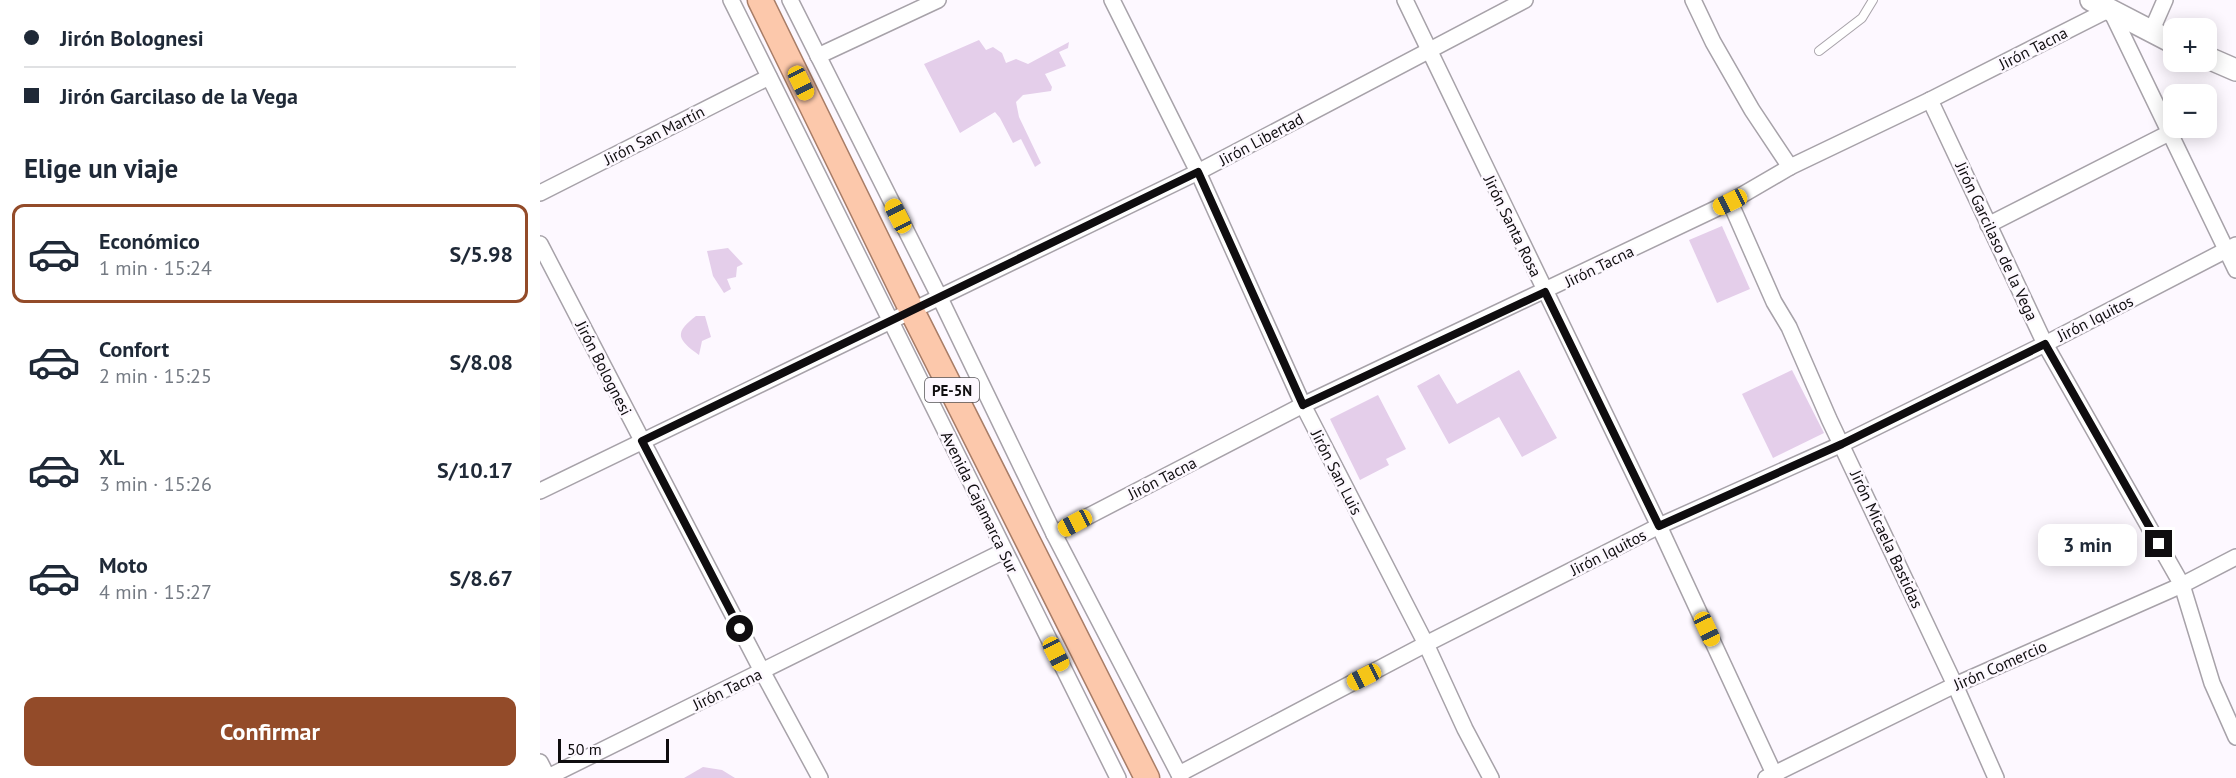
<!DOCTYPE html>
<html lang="es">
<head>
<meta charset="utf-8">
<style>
	:root { --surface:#fff; --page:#f6f6f7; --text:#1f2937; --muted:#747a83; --line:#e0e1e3; --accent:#934b29 }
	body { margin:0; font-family:"PT Sans",sans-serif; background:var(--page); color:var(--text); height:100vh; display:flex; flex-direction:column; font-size:22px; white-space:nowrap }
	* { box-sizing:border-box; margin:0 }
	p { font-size:20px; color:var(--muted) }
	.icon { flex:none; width:33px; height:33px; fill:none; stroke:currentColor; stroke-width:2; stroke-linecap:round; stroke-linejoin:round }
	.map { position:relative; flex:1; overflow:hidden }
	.panel { display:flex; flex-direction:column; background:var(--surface); width:540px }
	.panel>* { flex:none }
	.hud { display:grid; align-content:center; height:132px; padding:0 24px; background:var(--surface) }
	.tools { position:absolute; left:1623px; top:18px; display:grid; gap:12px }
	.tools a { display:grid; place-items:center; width:54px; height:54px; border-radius:12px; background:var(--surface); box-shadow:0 3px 15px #0003; font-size:30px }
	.scale { position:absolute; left:18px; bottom:15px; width:111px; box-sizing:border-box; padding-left:6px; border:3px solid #0f0d0f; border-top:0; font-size:16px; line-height:21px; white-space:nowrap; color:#0f0d0f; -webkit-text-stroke:4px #fdf8ff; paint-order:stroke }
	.end { position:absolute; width:27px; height:27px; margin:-14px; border:8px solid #0f0d0f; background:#fff; box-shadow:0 0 0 3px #fff }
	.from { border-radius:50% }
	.bubble { position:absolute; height:42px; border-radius:12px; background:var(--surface); box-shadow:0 3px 15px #0003; font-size:20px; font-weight:700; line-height:42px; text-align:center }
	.car { position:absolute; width:18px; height:36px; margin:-18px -9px; border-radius:8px; box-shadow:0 0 4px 2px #0007; background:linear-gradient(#f5c518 24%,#345 0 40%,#f5c518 0 76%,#345 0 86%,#f5c518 0) }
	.hud b { display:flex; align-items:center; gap:21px; height:57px; font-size:22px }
	.hud b+b { border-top:2px solid var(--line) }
	.hud i { width:15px; height:15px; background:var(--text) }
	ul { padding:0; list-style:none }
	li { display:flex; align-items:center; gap:18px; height:99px; margin:0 12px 9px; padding:0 12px; border:3px solid transparent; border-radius:12px }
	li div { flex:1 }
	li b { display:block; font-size:22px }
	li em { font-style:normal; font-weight:700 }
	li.on { border-color:var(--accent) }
	li>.icon { width:54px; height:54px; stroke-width:1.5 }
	h2 { padding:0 24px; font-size:27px; line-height:72px }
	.cta { display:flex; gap:12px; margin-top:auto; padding:12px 24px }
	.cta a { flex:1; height:69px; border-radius:12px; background:var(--accent); color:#fff; font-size:24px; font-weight:700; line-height:69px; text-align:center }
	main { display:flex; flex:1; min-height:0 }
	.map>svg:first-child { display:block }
	.green { fill:#e4ceea }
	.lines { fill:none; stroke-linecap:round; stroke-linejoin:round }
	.service-casing { stroke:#a7a2a9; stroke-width:10 }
	.minor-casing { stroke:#a7a2a9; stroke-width:18 }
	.secondary-casing { stroke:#a7a2a9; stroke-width:24 }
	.trunk-casing { stroke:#a87d67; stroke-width:27 }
	.service { stroke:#fff; stroke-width:8 }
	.minor { stroke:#fff; stroke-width:15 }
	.secondary { stroke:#fff; stroke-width:21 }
	.trunk { stroke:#fcc8ab; stroke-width:24 }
	.route { stroke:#0f0d0f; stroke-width:8 }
	.labels { text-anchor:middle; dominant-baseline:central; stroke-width:5; stroke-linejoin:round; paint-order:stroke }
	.shield { fill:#fdf8ff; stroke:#565457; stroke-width:1.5 }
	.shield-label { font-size:15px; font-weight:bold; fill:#0f0d0f }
	.street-label { font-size:16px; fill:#0f0d0f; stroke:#fdf8ff }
</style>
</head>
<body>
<main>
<section class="panel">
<div class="hud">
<b><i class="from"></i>Jirón Bolognesi</b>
<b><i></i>Jirón Garcilaso de la Vega</b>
</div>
<h2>Elige un viaje</h2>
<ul>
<li class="on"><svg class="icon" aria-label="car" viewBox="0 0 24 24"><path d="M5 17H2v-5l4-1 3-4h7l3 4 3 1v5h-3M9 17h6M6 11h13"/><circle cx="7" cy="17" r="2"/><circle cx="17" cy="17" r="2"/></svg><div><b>Económico</b><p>1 min · 15:24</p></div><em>S/5.98</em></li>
<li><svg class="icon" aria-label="car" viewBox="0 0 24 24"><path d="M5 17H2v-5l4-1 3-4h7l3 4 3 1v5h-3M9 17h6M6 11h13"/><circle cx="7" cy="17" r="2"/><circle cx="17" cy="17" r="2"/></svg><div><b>Confort</b><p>2 min · 15:25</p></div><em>S/8.08</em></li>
<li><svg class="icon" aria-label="car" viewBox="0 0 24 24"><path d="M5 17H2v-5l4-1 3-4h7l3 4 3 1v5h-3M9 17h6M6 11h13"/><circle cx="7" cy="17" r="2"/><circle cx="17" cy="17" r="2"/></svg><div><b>XL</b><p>3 min · 15:26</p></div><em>S/10.17</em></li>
<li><svg class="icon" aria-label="car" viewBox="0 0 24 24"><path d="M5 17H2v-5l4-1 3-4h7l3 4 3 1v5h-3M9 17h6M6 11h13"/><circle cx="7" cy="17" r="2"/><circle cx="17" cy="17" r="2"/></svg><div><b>Moto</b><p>4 min · 15:27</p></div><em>S/8.67</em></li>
</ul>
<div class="cta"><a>Confirmar</a></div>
</section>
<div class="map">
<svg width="1696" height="778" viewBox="0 0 1696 778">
	<rect width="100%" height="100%" fill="#fdf8ff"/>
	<g class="green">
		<polygon points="439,40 446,50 453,47 462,53 466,63 476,59 488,64 529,42 528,48 519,52 526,66 505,74 512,87 511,91 483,95 476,102 479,117 501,163 495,167 481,139 473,143 460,118 455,112 420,133 384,64"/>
		<polygon points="1182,226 1210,289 1177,303 1149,240"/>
		<polygon points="188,248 203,264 197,267 196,277 187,279 191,289 184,293 173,276 167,251"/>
		<path d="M 156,316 L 165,316 L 171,337 L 162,341 L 159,355 C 137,339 134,333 156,316 Z"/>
		<polygon points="979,370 1017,438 982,457 959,417 909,444 877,386 899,374 917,404"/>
		<polygon points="1252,370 1284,433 1233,458 1202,394"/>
		<polygon points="838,395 866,449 846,459 849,465 820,480 790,419"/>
		<polygon points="163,767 182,770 195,778 144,778"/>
	</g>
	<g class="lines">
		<g class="service-casing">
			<polyline id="service" points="1279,51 1322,18 1333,0"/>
		</g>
		<g class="minor-casing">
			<g id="minor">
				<polyline points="191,0 578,778"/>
				<polyline points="250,0 399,296 514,534 641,778"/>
				<polyline points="572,0 658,172 763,405 886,644 925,729 951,778"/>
				<polyline points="865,0 1119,526 1236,778"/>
				<polyline points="1153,0 1173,42 1212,110 1250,167"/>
				<polyline points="1611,32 1625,0"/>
				<polyline points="278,56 398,0"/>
				<polyline points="1390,100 1505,344 1642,585 1672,683 1696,737"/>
				<polyline points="0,193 229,77"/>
				<polyline points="1190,202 1234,302 1249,327 1289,419 1415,685 1456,778"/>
				<polyline points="1448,225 1629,133"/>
				<polyline points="0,244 222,671 280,778"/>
				<polyline points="0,491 658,172 985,0"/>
				<polyline points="514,534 763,405 1190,202 1250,167 1390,100 1570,9 1696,270"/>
				<polyline points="0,762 8,778"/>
				<polyline points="639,774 886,644 1119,526 1302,444 1505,344 1696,245"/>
				<polyline points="6,778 464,551"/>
				<polyline points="1226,778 1415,685 1642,585 1696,557"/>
			</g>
		</g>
		<g class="secondary-casing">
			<g id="secondary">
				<polyline points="1551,0 1634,43"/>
				<polyline points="1666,57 1696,70"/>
			</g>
		</g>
		<g class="trunk-casing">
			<polyline id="trunk" points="220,0 372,311 607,778"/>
		</g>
		<use href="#service" class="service"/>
		<use href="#minor" class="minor"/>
		<use href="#secondary" class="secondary"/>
		<use href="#trunk" class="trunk"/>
	</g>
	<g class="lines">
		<polyline class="route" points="200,629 102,441 658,172 763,405 1005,292 1119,526 1302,444 1505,344 1619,544"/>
	</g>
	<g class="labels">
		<rect class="shield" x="385" y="378" width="54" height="24" rx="4.5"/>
		<g class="shield-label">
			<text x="412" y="390">PE-5N</text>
		</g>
		<g class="street-label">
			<text transform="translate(1493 48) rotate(-27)">Jirón Tacna</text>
			<text transform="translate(114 135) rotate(-27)">Jirón San Martín</text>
			<text transform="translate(721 139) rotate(-28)">Jirón Libertad</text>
			<text transform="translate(973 226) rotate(64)">Jirón Santa Rosa</text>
			<text transform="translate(1457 241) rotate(65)">Jirón Garcilaso de la Vega</text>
			<text transform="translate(1059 266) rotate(-26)">Jirón Tacna</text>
			<text transform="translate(1555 318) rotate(-27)">Jirón Iquitos</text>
			<text transform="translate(64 368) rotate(63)">Jirón Bolognesi</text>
			<text transform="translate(797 472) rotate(63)">Jirón San Luis</text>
			<text transform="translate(622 478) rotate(-27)">Jirón Tacna</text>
			<text transform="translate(440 502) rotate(64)">Avenida Cajamarca Sur</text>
			<text transform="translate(1347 539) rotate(65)">Jirón Micaela Bastidas</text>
			<text transform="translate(1068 552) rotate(-27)">Jirón Iquitos</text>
			<text transform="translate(1460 665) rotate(-24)">Jirón Comercio</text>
			<text transform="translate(187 689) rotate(-26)">Jirón Tacna</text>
		</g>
	</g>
</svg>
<div class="tools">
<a>+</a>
<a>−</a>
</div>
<div class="scale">50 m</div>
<i class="end from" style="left:200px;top:629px"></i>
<i class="end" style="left:1619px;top:544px"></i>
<div class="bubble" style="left:1498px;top:524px;width:99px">3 min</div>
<i class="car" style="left:261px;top:83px;rotate:154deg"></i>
<i class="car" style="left:1190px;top:202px;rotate:244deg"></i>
<i class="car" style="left:358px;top:216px;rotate:333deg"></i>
<i class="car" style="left:535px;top:523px;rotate:242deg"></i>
<i class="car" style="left:1167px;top:629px;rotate:155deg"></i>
<i class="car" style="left:516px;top:654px;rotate:153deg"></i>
<i class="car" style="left:824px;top:677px;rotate:243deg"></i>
</div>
</main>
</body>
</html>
